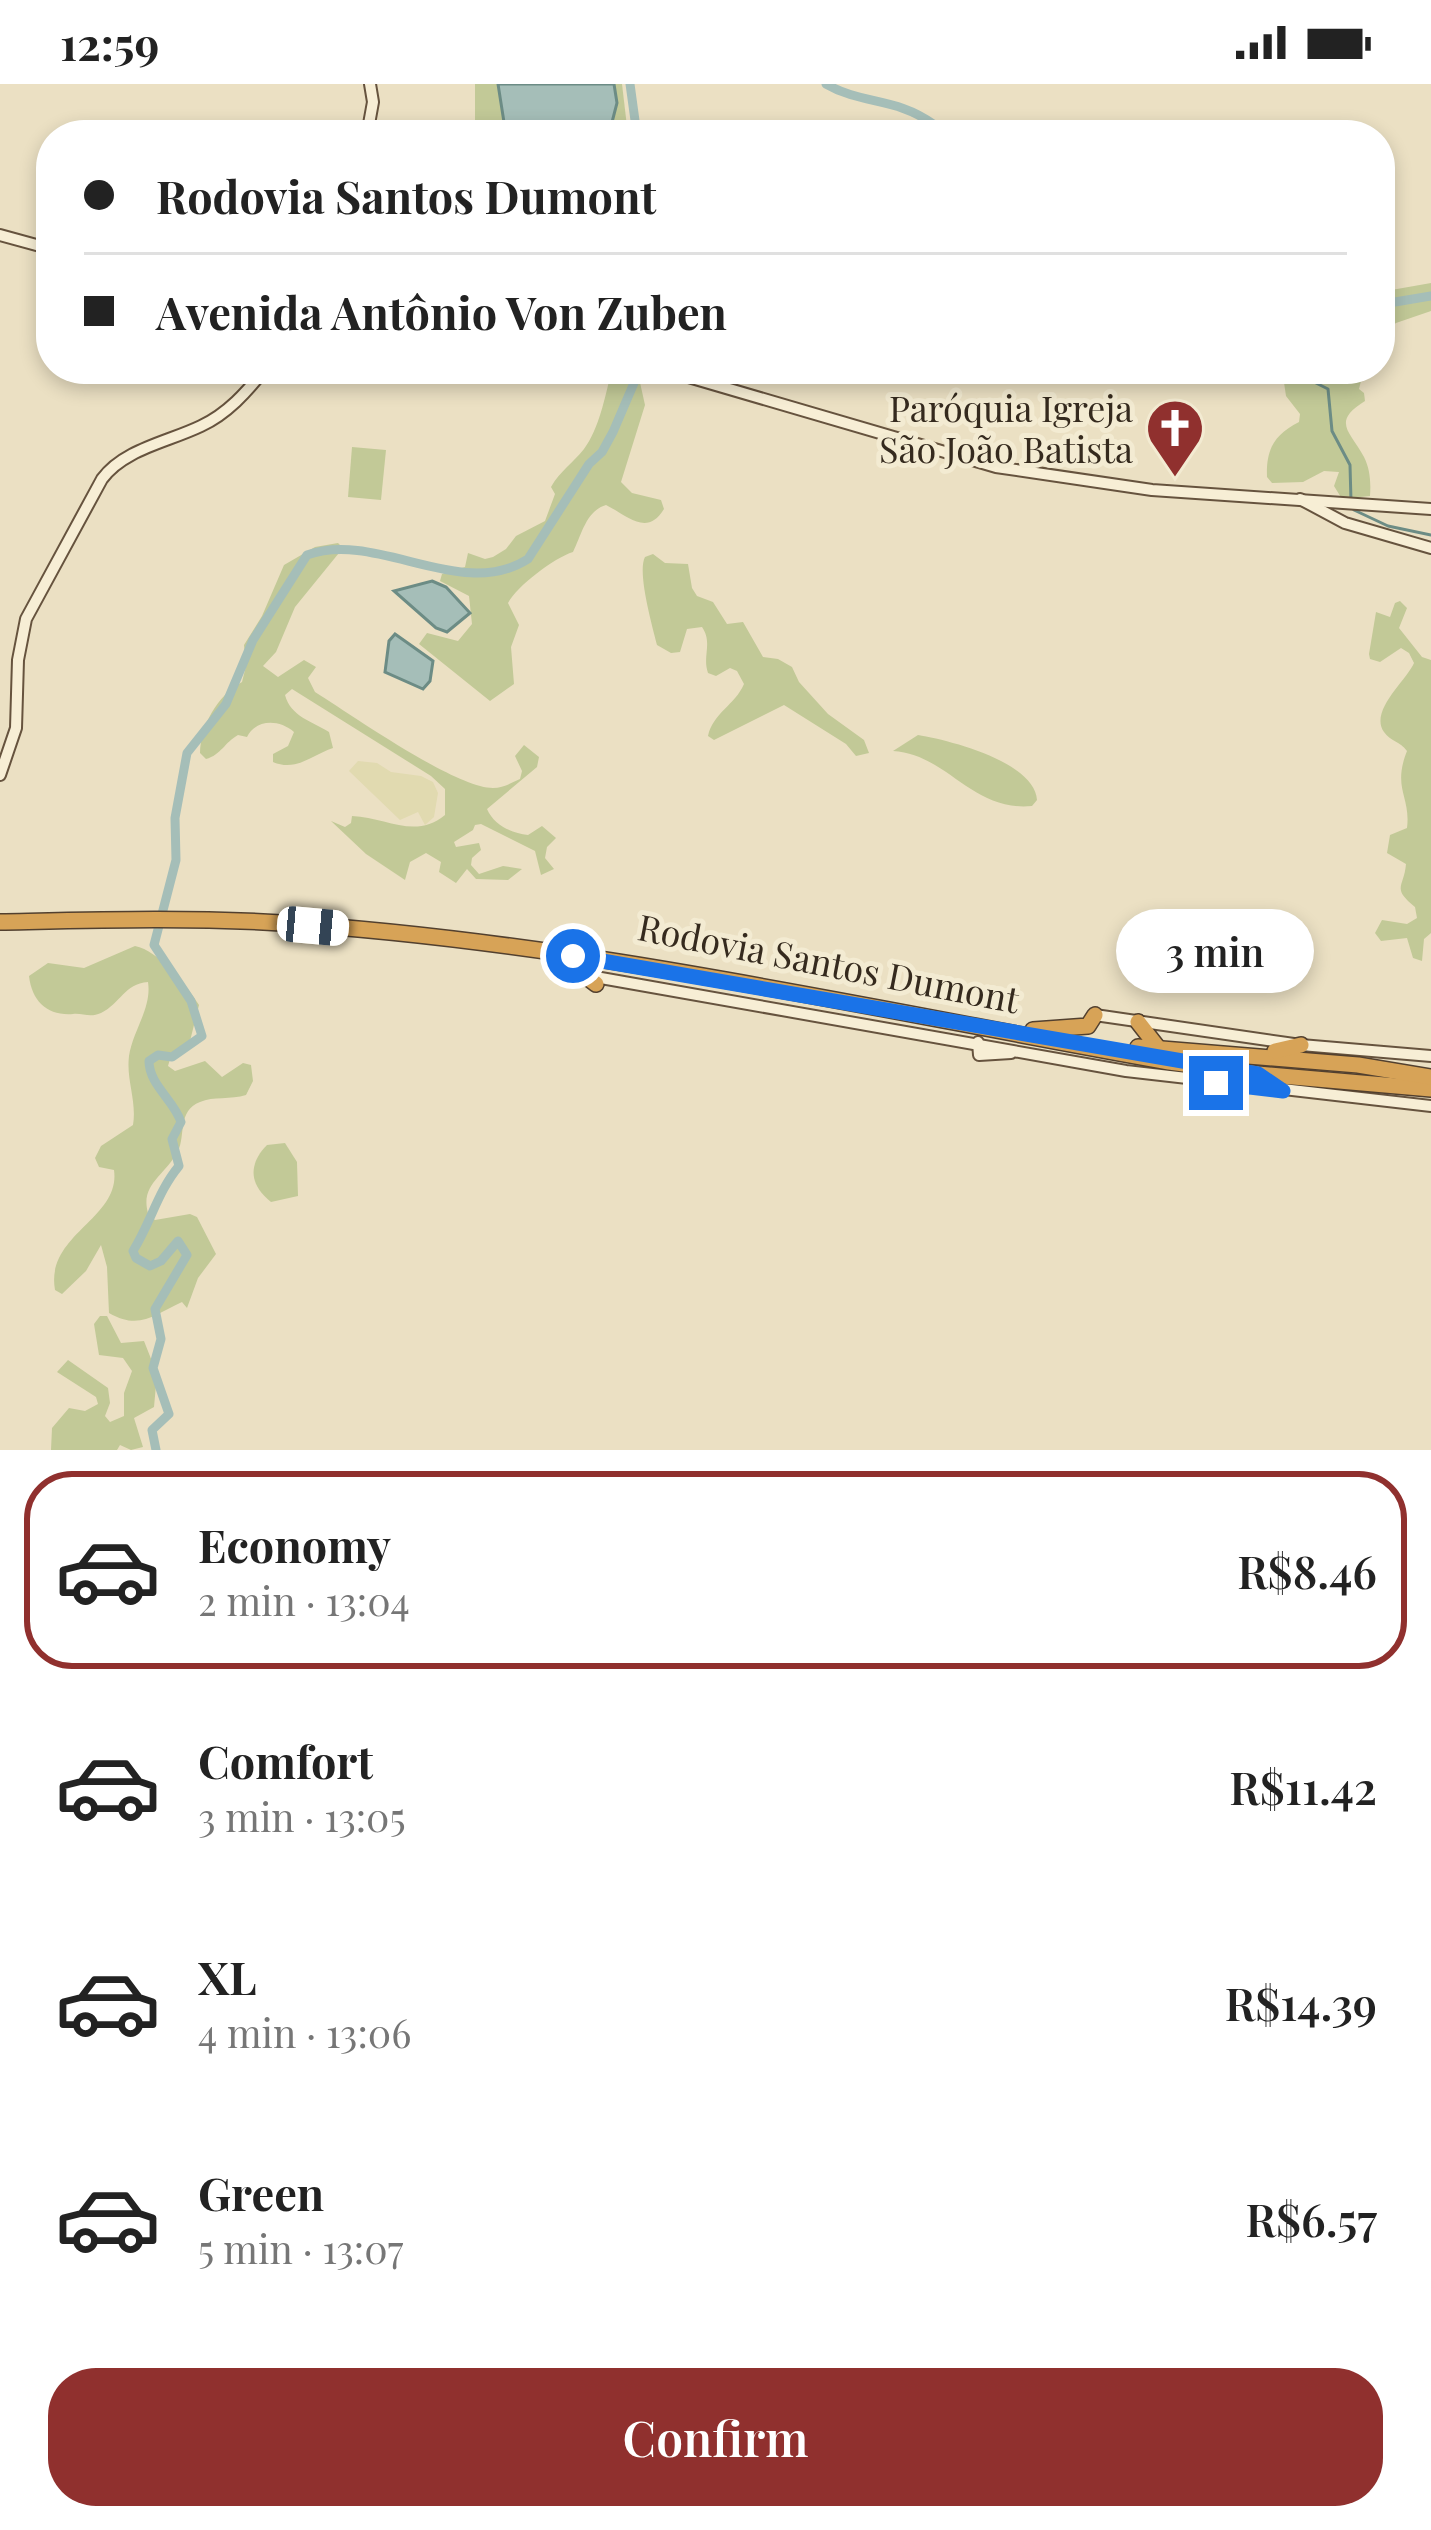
<!DOCTYPE html>
<html lang="en">
<head>
<meta charset="utf-8">
<style>
	:root { --surface:#fff; --page:#f6f6f6; --text:#222; --muted:#767676; --line:#e0e0e0; --accent:#90302e }
	body { margin:0; font-family:"Playfair Display",serif; background:var(--page); color:var(--text); height:100vh; display:flex; flex-direction:column; font-size:45px; white-space:nowrap }
	* { box-sizing:border-box; margin:0 }
	p { font-size:39px; color:var(--muted) }
	.icon { flex:none; width:66px; height:66px; fill:none; stroke:currentColor; stroke-width:2; stroke-linecap:round; stroke-linejoin:round }
	.map { position:relative; height:1366px; overflow:hidden }
	.details { display:flex; flex-direction:column; background:var(--surface); flex:1 }
	.details>* { flex:none }
	.top-card { position:absolute; left:36px; top:36px; width:1359px; height:264px; border-radius:48px; box-shadow:0 6px 18px #0003; display:grid; align-content:center; height:264px; padding:0 48px; background:var(--surface) }
	.end { position:absolute; width:54px; height:54px; margin:-27px; border:15px solid #1a73e8; background:#fff; box-shadow:0 0 0 6px #fff }
	.from { border-radius:50% }
	.bubble { position:absolute; height:84px; border-radius:42px; background:var(--surface); box-shadow:0 6px 18px #0003; font-size:39px; font-weight:600; line-height:84px; text-align:center }
	.car { position:absolute; width:36px; height:72px; margin:-36px -18px; border-radius:15px; box-shadow:0 0 9px 3px #0007; background:linear-gradient(#fff 24%,#345 0 40%,#fff 0 76%,#345 0 86%,#fff 0) }
	.top-card b { display:flex; align-items:center; gap:42px; height:114px; font-size:45px }
	.top-card b+b { border-top:3px solid var(--line) }
	.top-card i { width:30px; height:30px; background:var(--text) }
	ul { padding:21px 0 0; list-style:none }
	li { display:flex; align-items:center; gap:36px; height:198px; margin:0 24px 18px; padding:0 24px; border:6px solid transparent; border-radius:48px }
	li div { flex:1 }
	li b { display:block; font-size:45px }
	li em { font-style:normal; font-weight:600 }
	li.on { border-color:var(--accent) }
	li>.icon { width:108px; height:108px; stroke-width:1.5 }
	.action { display:flex; gap:24px; margin-top:auto; padding:24px 48px }
	.action a { flex:1; height:138px; border-radius:48px; background:var(--accent); color:#fff; font-size:48px; font-weight:600; line-height:138px; text-align:center }
	.status { display:flex; justify-content:space-between; align-items:center; height:84px; padding:0 60px; background:var(--surface); direction:ltr }
	.status svg { height:33px; fill:currentColor }
	.map>svg:first-child { display:block }
	.farmland { fill:#e1dab0 }
	.green { fill:#c2c997 }
	.water { fill:#a5beb8; stroke:#6c8c85; stroke-width:3 }
	.lines { fill:none; stroke-linecap:round; stroke-linejoin:round }
	.stream { stroke:#6c8c85; stroke-width:3 }
	.river { stroke:#a5beb8; stroke-width:9 }
	.secondary-casing { stroke:#66533e; stroke-width:14 }
	.highway-casing { stroke:#52402f; stroke-width:18 }
	.secondary { stroke:#f7eed5; stroke-width:10 }
	.highway { stroke:#d7a357; stroke-width:15 }
	.route { stroke:#1a73e8; stroke-width:15 }
	.labels { text-anchor:middle; dominant-baseline:central; stroke-width:10; stroke-linejoin:round; paint-order:stroke }
	.poi-label { font-size:36px; fill:#352a1e; stroke:#f3ebd2; text-anchor:end }
	.street-label { font-size:36px; fill:#352a1e; stroke:#f3ebd2 }
</style>
</head>
<body>
<div class="status"><b>12:59</b><svg viewBox="0 0 49 12"><path d="M0 12V9h3v3zM5 12V6h3v6zM10 12V3h3v9zM15 12V0h3v12zM26 1h20v11H26zM47 4h2v5h-2z"/></svg></div>
<div class="map">
<svg width="1431" height="1366" viewBox="0 0 1431 1366">
	<rect width="100%" height="100%" fill="#ebe0c3"/>
	<polygon class="farmland" points="358,677 377,679 391,688 421,692 433,698 438,709 434,733 425,741 418,728 400,736 349,687"/>
	<g class="green">
		<polygon points="475,0 622,0 628,51 475,51"/>
		<polygon points="1431,199 1431,227 1396,239 1380,250 1380,208"/>
		<path d="M 616,285 L 637,285 L 645,321 L 621,398 L 632,409 L 661,416 L 664,425 C 647,453 628,432 606,421 C 586,427 582,450 573,468 C 554,474 517,502 508,519 L 519,541 L 511,563 L 514,600 L 490,617 L 419,560 L 427,549 L 458,557 L 472,540 L 469,512 L 440,497 L 442,490 L 465,483 L 468,469 L 485,475 L 493,473 L 506,465 L 516,452 L 545,437 L 555,410 L 551,403 C 560,387 573,379 584,365 C 599,345 605,313 611,289 Z"/>
		<path d="M 1282,285 L 1364,285 L 1359,305 L 1364,309 L 1365,317 C 1331,338 1350,347 1364,373 C 1370,385 1371,398 1370,412 L 1342,415 L 1334,402 L 1339,388 L 1324,387 L 1303,398 L 1272,399 L 1267,393 C 1266,365 1274,351 1299,338 L 1300,330 L 1286,312 Z"/>
		<polygon points="352,363 386,366 381,416 348,413"/>
		<path d="M 338,459 L 343,464 L 295,523 L 276,568 L 263,582 L 278,593 L 304,576 L 316,583 L 308,594 L 315,608 C 352,631 455,704 493,704 C 503,704 511,699 520,695 L 522,687 L 515,672 L 524,661 L 539,673 L 537,683 L 487,725 C 494,741 511,749 528,751 L 542,742 L 556,754 L 547,763 L 545,774 L 554,785 L 541,791 L 535,767 L 481,740 L 475,741 L 473,746 L 454,758 L 456,763 L 479,759 L 481,766 L 472,774 L 471,781 L 479,790 L 503,782 L 522,785 L 508,796 L 476,795 L 467,785 L 456,799 L 439,788 L 441,778 L 426,769 L 410,778 L 405,796 L 366,770 L 331,737 L 345,743 L 351,739 L 352,732 C 386,733 415,756 445,731 L 445,705 L 431,692 L 292,605 L 285,611 C 291,633 312,637 329,648 L 333,664 C 312,671 296,688 273,678 L 273,670 L 288,662 L 294,648 C 279,635 256,635 247,653 L 238,651 C 225,658 221,671 206,675 L 200,669 C 201,641 217,612 242,598 L 246,582 L 244,561 L 262,532 L 284,481 L 315,463 Z"/>
		<path d="M 653,470 L 665,479 L 688,480 L 692,504 L 697,512 L 713,518 L 727,540 L 743,538 L 763,573 L 778,575 L 792,583 L 799,598 L 828,630 L 864,656 L 869,669 L 856,672 L 846,660 L 784,621 L 714,656 L 708,652 C 713,629 735,621 744,600 L 737,587 L 730,584 L 716,592 L 708,589 C 702,572 713,559 702,543 L 687,545 L 680,568 L 671,569 L 657,561 C 652,541 637,488 645,473 Z"/>
		<path d="M 1400,517 L 1407,524 L 1399,544 L 1422,573 L 1431,576 L 1431,849 L 1424,855 L 1422,877 L 1413,874 L 1407,854 L 1381,857 L 1375,849 L 1382,836 L 1407,840 L 1417,834 L 1415,823 C 1391,803 1404,804 1406,780 L 1387,769 L 1390,751 L 1407,744 C 1411,712 1392,705 1407,667 C 1400,657 1391,658 1384,648 C 1369,627 1406,597 1414,579 L 1409,569 L 1401,564 L 1380,578 L 1370,575 L 1369,570 L 1376,528 L 1390,533 L 1395,519 Z"/>
		<path d="M 918,651 C 949,656 1035,678 1037,716 L 1032,722 C 972,728 947,670 893,667 Z"/>
		<path d="M 135,862 C 159,867 186,900 199,921 L 190,957 L 170,975 L 168,982 L 175,987 L 205,977 L 222,993 L 243,979 L 251,981 L 253,997 L 246,1011 C 231,1016 213,1012 200,1018 C 177,1027 186,1051 178,1067 C 165,1092 138,1101 149,1132 L 155,1136 L 190,1130 L 197,1133 L 216,1170 L 198,1194 L 187,1224 L 182,1218 C 155,1230 140,1247 109,1229 L 107,1183 L 101,1161 L 86,1187 L 62,1210 L 55,1206 C 45,1150 121,1135 114,1086 L 99,1083 L 95,1074 L 101,1062 L 133,1041 C 137,1017 126,996 129,972 C 133,946 152,924 148,898 C 124,900 121,919 101,929 C 90,934 83,929 73,930 C 48,932 32,918 29,892 L 48,879 L 84,884 Z"/>
		<path d="M 285,1059 L 297,1078 L 298,1112 L 271,1118 C 249,1101 248,1080 267,1061 Z"/>
		<polygon points="100,1232 107,1232 121,1259 144,1257 157,1290 154,1323 134,1334 143,1363 131,1366 120,1361 117,1366 51,1366 52,1344 69,1324 85,1327 98,1320 96,1313 57,1288 68,1276 108,1304 110,1319 105,1332 110,1338 124,1332 124,1309 132,1287 123,1274 99,1271 94,1240"/>
	</g>
	<g class="water">
		<polygon points="498,0 614,0 617,19 611,42 616,51 506,51"/>
		<polygon points="432,497 446,503 470,529 447,548 436,544 394,507"/>
		<polygon points="395,550 433,577 430,597 423,605 385,588 389,557"/>
	</g>
	<g class="lines">
		<g class="stream">
			<polyline points="1297,285 1300,291 1328,305 1332,347 1350,381 1351,417"/>
			<polyline points="1354,426 1388,442 1431,451"/>
		</g>
		<g class="river">
			<polyline points="630,0 637,51"/>
			<path d="M 826,0 C 862,21 896,13 933,40"/>
			<polyline points="1380,215 1395,218 1431,212"/>
			<path d="M 156,1366 L 152,1346 L 169,1330 L 153,1284 L 161,1255 L 155,1225 L 187,1171 L 178,1157 L 161,1177 L 150,1182 L 136,1174 L 133,1167 C 151,1138 158,1107 179,1082 L 172,1055 L 181,1038 C 174,1016 149,1001 149,977 L 158,971 L 172,973 L 202,952 L 191,917 L 154,861 L 176,776 L 175,734 L 187,669 L 226,620 L 253,556 L 307,471 C 378,446 461,518 528,475 L 589,380 L 602,368 L 613,348 L 640,285"/>
		</g>
		<g class="secondary-casing">
			<g id="secondary">
				<polyline points="367,51 373,18 370,0"/>
				<polyline points="0,151 51,165"/>
				<polyline points="661,285 996,383 1152,406 1431,425"/>
				<polyline points="1300,415 1345,439 1431,464"/>
				<path d="M 0,691 L 16,644 L 18,576 L 26,535 L 102,395 C 124,365 168,358 201,342 C 227,330 247,308 265,285"/>
				<polyline points="601,894 1126,987 1431,1022"/>
				<polyline points="1095,931 1301,961 1431,972"/>
				<polyline points="978,958 979,971 1011,969"/>
			</g>
		</g>
		<g class="highway-casing">
			<g id="highway">
				<path d="M 0,838 C 94,836 188,833 281,839 C 580,858 875,926 1169,978 L 1258,990 L 1431,1005"/>
				<polyline points="562,874 596,900"/>
				<polyline points="1138,938 1159,965"/>
				<polyline points="1033,946 1088,942 1095,931"/>
				<polyline points="1138,963 1358,981 1431,993"/>
				<polyline points="1275,967 1301,961"/>
			</g>
		</g>
		<use href="#secondary" class="secondary"/>
		<use href="#highway" class="highway"/>
	</g>
	<g class="lines">
		<polyline class="route" points="573,872 1258,990 1283,1007 1216,999"/>
	</g>
	<defs>
		<g id="church-pin" transform="scale(3)"><path d="M0 17L-7.5 6A9.5 9.5 0 1 1 7.5 6Z" fill="#90302e" stroke="#f3ebd2"/><path d="M-1.2-6h2.4v3.5h3.3v2.4h-3.3V6h-2.4V-.1h-3.3v-2.4h3.3Z" fill="#fff"/></g>
	</defs>
	<g fill-rule="evenodd">
		<use href="#church-pin" x="1175" y="344"/>
	</g>
	<g class="labels">
		<g class="poi-label">
			<text x="1133" y="323">Paróquia Igreja<tspan x="1133" dy="41">São João Batista</tspan></text>
		</g>
		<g class="street-label">
			<text transform="translate(829 878) rotate(11)">Rodovia Santos Dumont</text>
		</g>
	</g>
</svg>
<i class="end from" style="left:573px;top:872px"></i>
<i class="end" style="left:1216px;top:999px"></i>
<div class="bubble" style="left:1116px;top:825px;width:198px">3 min</div>
<i class="car" style="left:313px;top:842px;rotate:95deg"></i>
<div class="top-card">
<b><i class="from"></i>Rodovia Santos Dumont</b>
<b><i></i>Avenida Antônio Von Zuben</b>
</div>
</div>
<section class="details">
<ul>
<li class="on"><svg class="icon" aria-label="car" viewBox="0 0 24 24"><path d="M5 17H2v-5l4-1 3-4h7l3 4 3 1v5h-3M9 17h6M6 11h13"/><circle cx="7" cy="17" r="2"/><circle cx="17" cy="17" r="2"/></svg><div><b>Economy</b><p>2 min · 13:04</p></div><em>R$8.46</em></li>
<li><svg class="icon" aria-label="car" viewBox="0 0 24 24"><path d="M5 17H2v-5l4-1 3-4h7l3 4 3 1v5h-3M9 17h6M6 11h13"/><circle cx="7" cy="17" r="2"/><circle cx="17" cy="17" r="2"/></svg><div><b>Comfort</b><p>3 min · 13:05</p></div><em>R$11.42</em></li>
<li><svg class="icon" aria-label="car" viewBox="0 0 24 24"><path d="M5 17H2v-5l4-1 3-4h7l3 4 3 1v5h-3M9 17h6M6 11h13"/><circle cx="7" cy="17" r="2"/><circle cx="17" cy="17" r="2"/></svg><div><b>XL</b><p>4 min · 13:06</p></div><em>R$14.39</em></li>
<li><svg class="icon" aria-label="car" viewBox="0 0 24 24"><path d="M5 17H2v-5l4-1 3-4h7l3 4 3 1v5h-3M9 17h6M6 11h13"/><circle cx="7" cy="17" r="2"/><circle cx="17" cy="17" r="2"/></svg><div><b>Green</b><p>5 min · 13:07</p></div><em>R$6.57</em></li>
</ul>
<div class="action"><a>Confirm</a></div>
</section>
</body>
</html>
